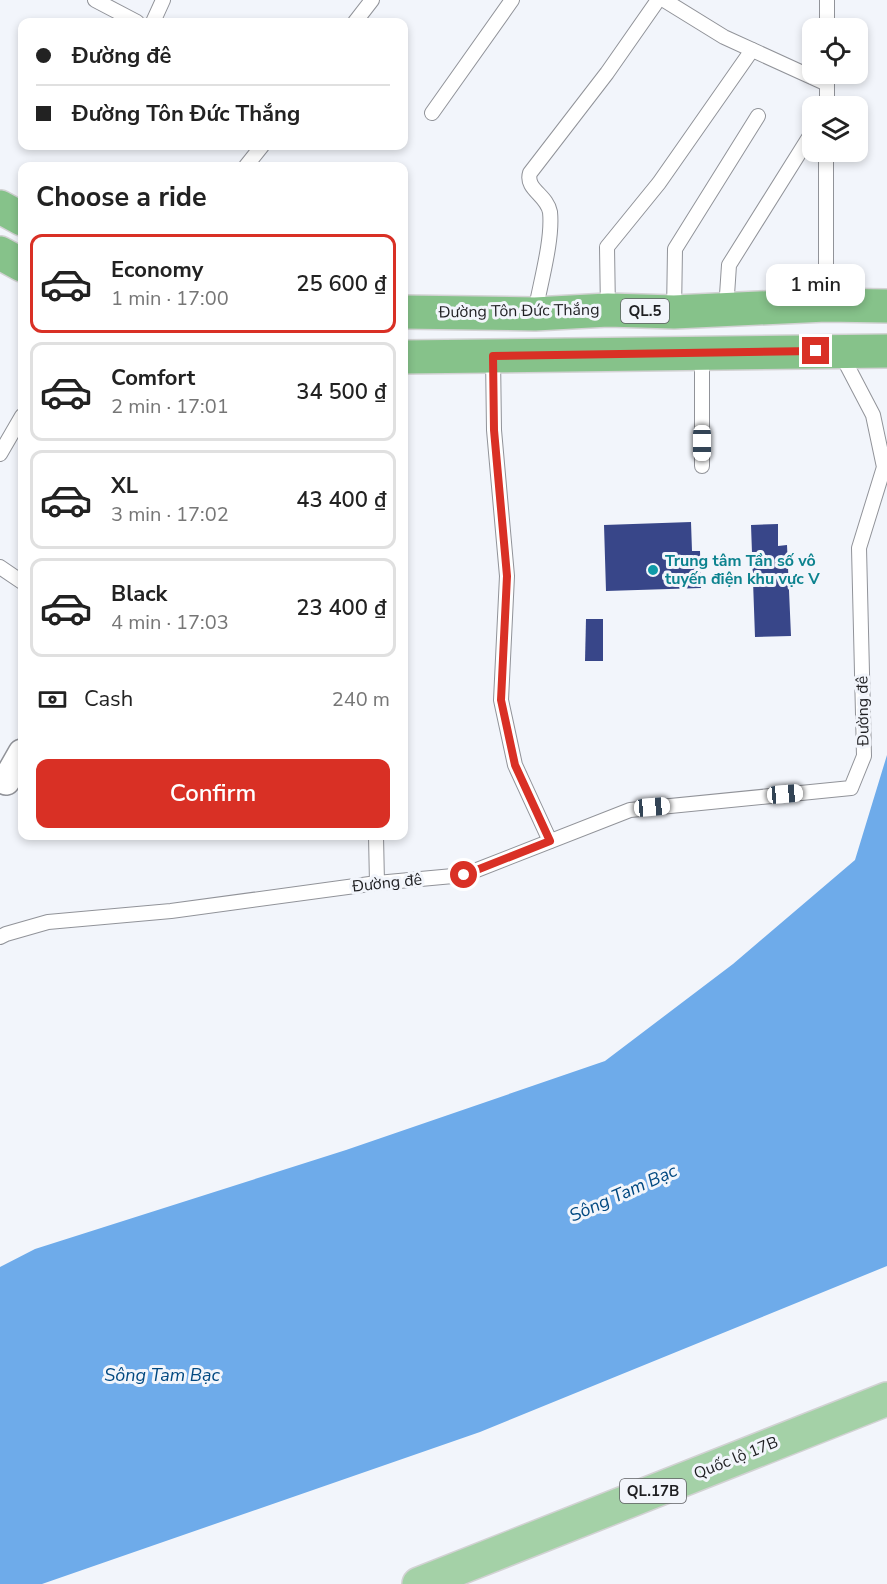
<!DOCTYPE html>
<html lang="en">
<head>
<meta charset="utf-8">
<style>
	:root { --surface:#fff; --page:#f2f2f2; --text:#222; --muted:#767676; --line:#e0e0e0; --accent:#d93025 }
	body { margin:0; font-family:"Nunito Sans",sans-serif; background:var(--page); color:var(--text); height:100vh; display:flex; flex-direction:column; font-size:22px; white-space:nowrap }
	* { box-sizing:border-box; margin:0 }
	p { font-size:20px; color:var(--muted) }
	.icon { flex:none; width:33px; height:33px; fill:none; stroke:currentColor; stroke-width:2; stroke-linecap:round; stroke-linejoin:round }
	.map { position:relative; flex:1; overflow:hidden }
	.panel { position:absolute; left:18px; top:162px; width:390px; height:678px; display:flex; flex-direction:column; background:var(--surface); border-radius:12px; box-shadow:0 3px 9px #0003 }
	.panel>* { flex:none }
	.hud { position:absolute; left:18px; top:18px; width:390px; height:132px; border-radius:12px; box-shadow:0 3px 9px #0003; display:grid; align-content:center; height:132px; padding:0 18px; background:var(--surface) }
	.buttons { position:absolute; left:802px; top:18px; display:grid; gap:12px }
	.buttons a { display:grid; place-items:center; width:66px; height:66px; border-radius:12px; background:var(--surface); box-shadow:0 3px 9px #0003; font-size:30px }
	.end { position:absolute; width:27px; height:27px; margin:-14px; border:8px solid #d93025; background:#fff; box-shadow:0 0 0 3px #fff }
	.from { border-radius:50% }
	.bubble { position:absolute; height:42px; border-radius:12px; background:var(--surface); box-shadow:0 3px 9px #0003; font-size:20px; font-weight:600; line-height:42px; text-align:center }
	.car { position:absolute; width:18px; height:36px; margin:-18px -9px; border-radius:8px; box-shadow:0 0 4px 2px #0007; background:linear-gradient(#fff 24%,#345 0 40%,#fff 0 76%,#345 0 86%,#fff 0) }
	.hud b { display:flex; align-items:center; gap:21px; height:57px; font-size:22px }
	.hud b+b { border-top:2px solid var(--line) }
	.hud i { width:15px; height:15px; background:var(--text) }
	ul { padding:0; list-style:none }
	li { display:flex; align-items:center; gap:18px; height:99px; margin:0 12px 9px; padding:0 6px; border:3px solid var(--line); border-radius:12px }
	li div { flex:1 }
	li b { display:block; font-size:22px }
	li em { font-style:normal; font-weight:600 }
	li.on { border-color:var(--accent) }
	li>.icon { width:54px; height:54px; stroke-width:1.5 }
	h2 { padding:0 18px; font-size:27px; line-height:72px }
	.pay { display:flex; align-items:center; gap:15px; height:66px; padding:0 18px; font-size:22px }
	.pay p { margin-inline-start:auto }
	.action { display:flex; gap:12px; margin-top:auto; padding:12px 18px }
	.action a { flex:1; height:69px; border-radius:12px; background:var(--accent); color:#fff; font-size:24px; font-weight:600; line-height:69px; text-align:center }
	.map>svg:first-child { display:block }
	.water { fill:#6eabea }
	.building { fill:#384689 }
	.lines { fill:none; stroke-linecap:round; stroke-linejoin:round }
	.service-casing { stroke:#919399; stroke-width:16 }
	.minor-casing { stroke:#919399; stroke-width:30 }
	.primary-casing { stroke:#d2d2d3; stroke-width:36 }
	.trunk-casing { stroke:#d2d2d3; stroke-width:36 }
	.service { stroke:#fff; stroke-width:14 }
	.minor { stroke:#fff; stroke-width:27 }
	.primary { stroke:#a4d1a7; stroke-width:33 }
	.trunk { stroke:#86c28a; stroke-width:33 }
	.route { stroke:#d93025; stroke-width:8 }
	.culture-dot { fill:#0f9aa8; stroke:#f2f5fb; stroke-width:2 }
	.labels { text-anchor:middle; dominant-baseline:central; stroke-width:6; stroke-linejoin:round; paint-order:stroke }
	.shield { fill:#f2f5fb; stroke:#5e5f63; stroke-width:1.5 }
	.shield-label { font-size:15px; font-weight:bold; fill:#1f1f22 }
	.street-label { font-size:16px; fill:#1f1f22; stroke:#f2f5fb }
	.culture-label { font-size:16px; font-weight:bold; fill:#0d838f; stroke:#f2f5fb; text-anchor:start }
	.water-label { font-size:18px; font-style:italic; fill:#004880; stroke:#f2f5fb }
</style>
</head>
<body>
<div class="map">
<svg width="887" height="1584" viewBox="0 0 887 1584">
	<rect width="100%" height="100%" fill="#f2f5fb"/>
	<polygon class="water" points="887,755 887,1266 480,1432 42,1584 0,1584 0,1267 35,1249 346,1150 605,1061 733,964 855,860"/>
	<g class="building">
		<polygon points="691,522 692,551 700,551 701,588 606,591 604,525"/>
		<polygon points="778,524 778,546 787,545 791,636 755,637 751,525"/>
		<polygon points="586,619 603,619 603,661 585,661"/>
	</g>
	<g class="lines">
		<g class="service-casing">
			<g id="service">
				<polyline points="95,0 137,22"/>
				<polyline points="664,0 724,37 827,84"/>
				<polyline points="153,22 163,0"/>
				<polyline points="355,22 372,0"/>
				<polyline points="827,28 827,0"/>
				<polyline points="827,106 827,76"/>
				<polyline points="432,113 512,0"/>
				<polyline points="246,166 262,146"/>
				<polyline points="826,305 826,152"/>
				<polyline points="608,310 607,247 659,183 752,50"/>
				<polyline points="726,310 729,265 813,131"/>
				<polyline points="674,312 675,249 758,116"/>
				<path d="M 535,313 C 540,284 553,240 550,212 C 547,195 525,189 530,173 L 607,73 L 658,0"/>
				<polyline points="493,356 494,430 507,576 501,700 515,765 550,841"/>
				<polyline points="0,454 22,416"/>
				<polyline points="702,466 702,352"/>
				<polyline points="0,567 22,582"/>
				<polyline points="376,836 377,883"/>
				<polyline points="0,937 6,934 48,922 171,911 377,883 464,875 630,810 851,788 864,756 859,548 884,467 873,415 840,352"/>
			</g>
		</g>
		<g class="minor-casing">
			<polyline id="minor" points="6,781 22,753"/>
		</g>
		<g class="primary-casing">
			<polyline id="primary" points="419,1584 887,1399"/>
		</g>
		<g class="trunk-casing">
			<g id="trunk">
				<polyline points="0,207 22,219"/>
				<polyline points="0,253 22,265"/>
				<polyline points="404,312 535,314 608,310 674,312 826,305 887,306"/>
				<polyline points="404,357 887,351"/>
			</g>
		</g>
		<use href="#service" class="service"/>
		<use href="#minor" class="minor"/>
		<use href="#primary" class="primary"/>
		<use href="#trunk" class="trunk"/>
	</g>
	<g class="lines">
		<polyline class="route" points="464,875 550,841 515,765 501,700 507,576 494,430 493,356 816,351"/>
	</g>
	<circle class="culture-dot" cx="653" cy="570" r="6"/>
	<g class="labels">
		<g class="shield">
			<rect x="621" y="299" width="48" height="24" rx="4.5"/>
			<rect x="620" y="1479" width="66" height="24" rx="4.5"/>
		</g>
		<g class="shield-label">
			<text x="645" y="311">QL.5</text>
			<text x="653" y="1491">QL.17B</text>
		</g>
		<g class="street-label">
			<text transform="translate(519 311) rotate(-1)">Đường Tôn Đức Thắng</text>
			<text transform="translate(863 711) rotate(-91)">Đường đê</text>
			<text transform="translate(387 883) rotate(-6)">Đường đê</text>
			<text transform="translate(736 1458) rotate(-22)">Quốc lộ 17B</text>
		</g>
		<g class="culture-label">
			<text x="665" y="561">Trung tâm Tần số vô<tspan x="665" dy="18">tuyến điện khu vực V</tspan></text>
		</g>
		<g class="water-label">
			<text transform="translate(623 1193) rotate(-24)">Sông Tam Bạc</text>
			<text x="162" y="1375">Sông Tam Bạc</text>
		</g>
	</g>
</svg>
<div class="buttons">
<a><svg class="icon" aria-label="locate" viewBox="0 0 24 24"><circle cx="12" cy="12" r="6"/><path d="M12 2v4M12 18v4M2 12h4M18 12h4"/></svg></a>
<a><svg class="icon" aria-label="layers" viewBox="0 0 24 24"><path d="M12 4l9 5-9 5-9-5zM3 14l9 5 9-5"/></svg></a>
</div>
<i class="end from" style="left:464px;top:875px"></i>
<i class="end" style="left:816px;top:351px"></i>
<div class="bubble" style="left:766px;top:264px;width:99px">1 min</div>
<i class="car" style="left:702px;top:443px;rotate:180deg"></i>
<i class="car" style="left:785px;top:794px;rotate:85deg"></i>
<i class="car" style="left:652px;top:807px;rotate:85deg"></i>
<div class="hud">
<b><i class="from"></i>Đường đê</b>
<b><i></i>Đường Tôn Đức Thắng</b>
</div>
<section class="panel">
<h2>Choose a ride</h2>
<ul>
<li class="on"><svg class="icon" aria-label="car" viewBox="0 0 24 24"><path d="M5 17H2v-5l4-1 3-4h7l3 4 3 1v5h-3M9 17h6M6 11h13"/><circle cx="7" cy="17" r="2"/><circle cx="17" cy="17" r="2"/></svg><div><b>Economy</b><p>1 min · 17:00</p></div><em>25 600 ₫</em></li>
<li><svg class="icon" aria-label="car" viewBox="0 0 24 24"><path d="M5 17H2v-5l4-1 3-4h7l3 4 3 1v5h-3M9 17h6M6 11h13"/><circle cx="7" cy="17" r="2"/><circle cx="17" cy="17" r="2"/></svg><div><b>Comfort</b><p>2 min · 17:01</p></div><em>34 500 ₫</em></li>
<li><svg class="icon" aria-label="car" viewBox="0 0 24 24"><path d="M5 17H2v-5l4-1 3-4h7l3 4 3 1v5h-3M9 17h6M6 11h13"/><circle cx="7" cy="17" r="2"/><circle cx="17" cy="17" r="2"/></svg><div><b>XL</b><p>3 min · 17:02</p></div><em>43 400 ₫</em></li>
<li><svg class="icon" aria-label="car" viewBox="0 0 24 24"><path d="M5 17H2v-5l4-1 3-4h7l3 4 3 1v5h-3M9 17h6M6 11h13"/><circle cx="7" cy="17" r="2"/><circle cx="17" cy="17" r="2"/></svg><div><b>Black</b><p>4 min · 17:03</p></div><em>23 400 ₫</em></li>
</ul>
<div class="pay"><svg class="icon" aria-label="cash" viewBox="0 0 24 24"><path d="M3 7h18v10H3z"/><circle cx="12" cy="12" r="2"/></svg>Cash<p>240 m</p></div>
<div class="action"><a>Confirm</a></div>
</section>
</div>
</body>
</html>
